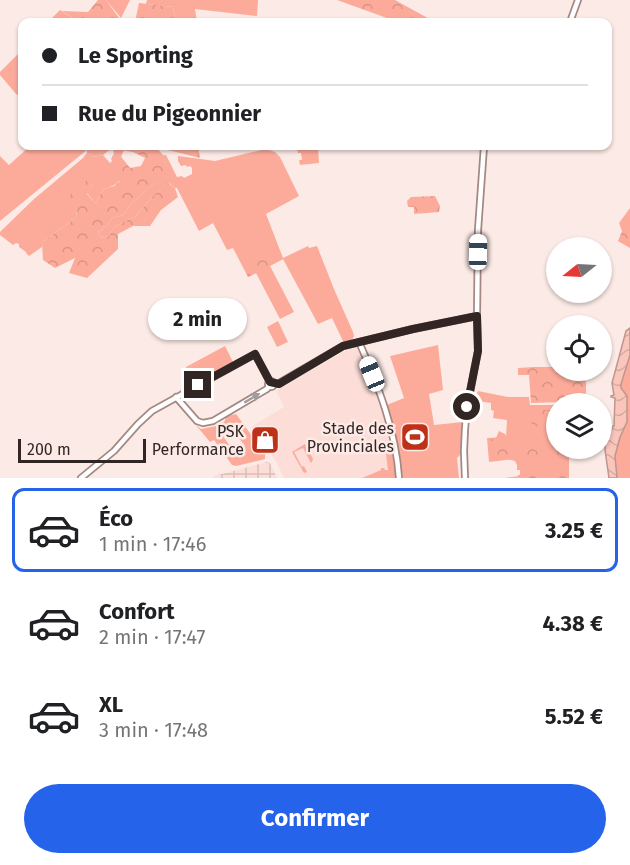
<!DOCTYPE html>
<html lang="fr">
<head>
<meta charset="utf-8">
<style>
	:root { --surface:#fff; --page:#f2f2f2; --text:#202124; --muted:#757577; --line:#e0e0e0; --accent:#2563eb }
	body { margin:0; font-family:"Fira Sans",sans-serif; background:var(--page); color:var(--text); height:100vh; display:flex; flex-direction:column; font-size:22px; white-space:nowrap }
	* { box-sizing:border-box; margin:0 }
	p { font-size:20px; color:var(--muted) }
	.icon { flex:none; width:33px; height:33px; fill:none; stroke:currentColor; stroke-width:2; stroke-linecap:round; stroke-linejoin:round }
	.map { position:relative; height:478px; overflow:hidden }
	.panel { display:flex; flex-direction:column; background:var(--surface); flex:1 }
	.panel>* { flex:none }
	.banner { position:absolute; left:18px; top:18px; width:594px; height:132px; border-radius:12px; box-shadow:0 2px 4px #0004; display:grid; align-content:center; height:132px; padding:0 24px; background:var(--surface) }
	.needle { width:39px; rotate:252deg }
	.fabs { position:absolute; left:546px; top:237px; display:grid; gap:12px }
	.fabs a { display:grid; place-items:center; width:66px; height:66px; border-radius:50%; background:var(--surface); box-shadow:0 2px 4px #0004; font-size:30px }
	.scale { position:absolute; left:18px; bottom:15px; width:128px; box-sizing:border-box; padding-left:6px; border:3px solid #312624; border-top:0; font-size:16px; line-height:21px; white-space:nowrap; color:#312624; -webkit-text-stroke:4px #fceae6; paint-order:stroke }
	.end { position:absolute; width:27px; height:27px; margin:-14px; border:8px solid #312624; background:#fff; box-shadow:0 0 0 3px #fff }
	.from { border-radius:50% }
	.bubble { position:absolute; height:42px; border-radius:21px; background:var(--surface); box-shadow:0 2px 4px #0004; font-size:20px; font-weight:700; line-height:42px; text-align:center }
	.car { position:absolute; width:18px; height:36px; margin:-18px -9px; border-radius:8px; box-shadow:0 0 4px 2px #0007; background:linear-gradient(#fff 24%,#345 0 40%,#fff 0 76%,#345 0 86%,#fff 0) }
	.banner b { display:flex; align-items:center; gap:21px; height:57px; font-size:22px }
	.banner b+b { border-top:2px solid var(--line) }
	.banner i { width:15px; height:15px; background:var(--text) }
	ul { padding:10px 0 0; list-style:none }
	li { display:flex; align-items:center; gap:18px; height:84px; margin:0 12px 9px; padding:0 12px; border:3px solid transparent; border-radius:12px }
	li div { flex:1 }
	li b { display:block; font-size:22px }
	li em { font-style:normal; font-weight:700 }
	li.active { border-color:var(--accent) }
	li>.icon { width:54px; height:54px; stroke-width:1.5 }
	.primary-button { display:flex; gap:12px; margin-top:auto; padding:12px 24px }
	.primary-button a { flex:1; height:69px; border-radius:36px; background:var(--accent); color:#fff; font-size:24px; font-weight:700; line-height:69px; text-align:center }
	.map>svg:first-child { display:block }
	.built { fill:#fcddd7 }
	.industrial { fill:url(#industrial-grid) }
	.green { fill:#fcab9b }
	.forest { fill:url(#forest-crowns) }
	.water { fill:url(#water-waves); stroke:#be968e; stroke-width:1.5 }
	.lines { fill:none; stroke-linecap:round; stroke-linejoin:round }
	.tertiary-casing { stroke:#a48983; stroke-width:8 }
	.tertiary { stroke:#fff; stroke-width:4.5 }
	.oneway { fill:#a29d9c }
	.route { stroke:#312624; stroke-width:8 }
	.labels { text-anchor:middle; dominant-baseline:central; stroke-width:5; stroke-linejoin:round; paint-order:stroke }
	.poi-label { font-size:16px; fill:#312624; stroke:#fceae6; text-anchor:end }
</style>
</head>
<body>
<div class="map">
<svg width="630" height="478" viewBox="0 0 630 478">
	<defs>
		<pattern id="industrial-grid" width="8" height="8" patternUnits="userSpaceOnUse" patternTransform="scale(1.5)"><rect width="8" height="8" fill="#fcddd7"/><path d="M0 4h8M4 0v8" fill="none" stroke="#d8beb8"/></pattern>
		<pattern id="forest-crowns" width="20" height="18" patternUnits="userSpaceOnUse" patternTransform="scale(1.5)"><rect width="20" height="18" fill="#fcab9b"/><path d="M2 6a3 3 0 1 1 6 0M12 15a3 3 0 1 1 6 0" fill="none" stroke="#d89385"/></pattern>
		<pattern id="water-waves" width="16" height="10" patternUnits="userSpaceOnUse" patternTransform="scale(1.5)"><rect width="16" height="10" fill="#fac6bb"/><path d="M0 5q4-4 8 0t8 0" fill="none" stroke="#d7aaa1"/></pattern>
	</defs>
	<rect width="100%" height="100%" fill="#fceae6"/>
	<polygon class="built" points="357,347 360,349 367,370 367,372 373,386 387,426 391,445 394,469 381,470 362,478 284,478 276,461 251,427 284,407 276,391 343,352"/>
	<polygon class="industrial" points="267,462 270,463 277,478 213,478 214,476"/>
	<g class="green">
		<polygon points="106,0 130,0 121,18"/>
		<polygon points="147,0 258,0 257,16 195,9 197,22 176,22 173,7 146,4"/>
		<polygon points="60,10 79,22 48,22"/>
		<polygon points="22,50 22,96 19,93 17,95 0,75 0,72"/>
		<polygon points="30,146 87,146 88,149 0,221 0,156 9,165"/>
		<polygon points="297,146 318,146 319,163 300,165 299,160 302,160 301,153 298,153"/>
		<path d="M 115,149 L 124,150 L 121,157 L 130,168 C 121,180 118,185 104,189 L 95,203 L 87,193 L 92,185 L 87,181 L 76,210 L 77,217 L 42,242 L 42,247 L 29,256 L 26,253 L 26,252 L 19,247 L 19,244 L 16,243 L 13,245 L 0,235 L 0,232 L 34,199 L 83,158 L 87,153 L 93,157 L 103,155 L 110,163 L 112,161 L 111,159 L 114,153 L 113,150 Z"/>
		<polygon points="266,149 275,152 280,157 299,196 266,214 283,258 308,246 309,248 317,246 334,289 353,332 354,336 352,340 344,343 332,318 318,324 283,259 270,266 294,312 280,319 256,273 248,277 233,248 227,250 213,223 199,231 177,188 175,188 169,183 152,197 136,216 114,227 109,236 101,238 98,232 108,225 112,218 123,215 131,204 151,186 169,175 163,155 166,155 177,177 182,176 184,178 192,174 192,168 190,166 187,167 186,165 181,166 178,161 178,156 215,161"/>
		<polygon points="278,321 288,342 277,347 267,327"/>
		<polygon points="438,345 443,390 429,394 434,425 463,422 460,455 457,458 459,478 403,478 396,439 387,405 404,398 390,356"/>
		<polygon points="225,346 233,362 216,371 208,358 187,369 186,367"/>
		<polygon points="630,355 630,478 617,478 615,456 620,437 627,422 627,396 621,388 621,383"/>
		<polygon points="478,391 508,397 529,397 530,405 556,405 556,448 559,449 562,478 505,478 520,476 520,470 517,470 517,465 514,459 489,462 487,438 506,437 507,420 493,418 494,411 491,410 491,403 472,400 473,393 477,394"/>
		<polygon points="236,414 265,454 265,459 236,466 232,465 214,440 210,442 195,424 201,429 216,426 234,452 245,446 228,424 220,428 218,425 224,422 227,416"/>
		<polygon points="305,444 313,459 312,462 311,463 303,448 294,452 302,467 304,466 307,472 304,473 292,452"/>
		<polygon points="391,444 396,478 362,478 381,470 381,468 384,468 385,470 388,470 385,445"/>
	</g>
	<g class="forest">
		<polygon points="98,0 106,0 122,22 79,22 62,11 88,12"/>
		<polygon points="337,0 395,0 435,22 398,22"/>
		<polygon points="139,3 173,7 176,22 135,22"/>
		<polygon points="87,146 139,146 143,148 147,146 155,146 163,155 170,175 151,186 131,204 123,215 112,218 108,225 98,232 101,238 109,236 114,227 136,216 152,197 168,183 175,188 178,197 161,210 150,226 133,226 118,234 118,249 87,278 69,273 75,258 55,268 43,260 42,242 77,217 76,210 68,210 64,208 64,200 87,180 92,185 87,194 95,203 104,189 114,186 120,181 112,178 116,160 121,157 130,168 141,166 145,158 133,152 115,149 108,151 103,155 93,157 87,153"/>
		<polygon points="167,146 198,146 200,158 168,150"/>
		<polygon points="435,196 440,206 439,212 414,214 414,207 408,207 407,201 411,197"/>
		<polygon points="630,208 630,248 618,241 622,231 619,223"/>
		<polygon points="274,253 277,255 281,254 283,259 248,277 247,275 249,272 251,261 261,257 271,257"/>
		<polygon points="209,357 216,371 194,383 187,369"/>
		<polygon points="534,367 556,367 556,370 584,371 586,384 586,403 566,403 565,402 531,403 529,375 518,375 518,368"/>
		<polygon points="534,410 556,410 556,441 555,433 540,428 522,418"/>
		<path d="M 499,431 L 505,434 L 512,444 L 518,444 L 525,448 L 537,442 L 548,451 L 558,449 L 569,449 L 569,478 L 518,478 L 518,475 L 547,472 L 549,468 L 557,469 L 559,464 L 556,456 L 550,454 C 547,456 545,458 541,460 C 528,466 503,459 491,453 L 489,440 L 496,438 Z"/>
	</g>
	<polygon class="water" points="630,328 630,355 621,384 621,388 627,396 627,422 620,437 615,456 617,478 609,478 605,450 605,445 612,429 609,427 614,426 615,398 611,397 611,396 614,395 612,383 626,331"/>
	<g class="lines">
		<g class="tertiary-casing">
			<g id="tertiary">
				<polyline points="570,22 578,0"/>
				<path d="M 359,342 C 378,385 396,431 399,478"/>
				<circle cx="271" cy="384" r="3"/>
				<polyline points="274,383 279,383 343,346 413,329 477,316"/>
				<polyline points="176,397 197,421 203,423 213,421 267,389 269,386"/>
				<polyline points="81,478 114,451 138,424 152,411 255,354 270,382"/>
				<polyline points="465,478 464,451 465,429 467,407 478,351 477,316 478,230 484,146"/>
			</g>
		</g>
		<use href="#tertiary" class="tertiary"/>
	</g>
	<defs><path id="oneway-solid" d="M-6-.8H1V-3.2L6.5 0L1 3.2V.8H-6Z" transform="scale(1.5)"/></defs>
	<use class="oneway" href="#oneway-solid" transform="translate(252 398) rotate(-31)"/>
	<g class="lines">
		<polyline class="route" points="198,385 255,354 270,382 279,384 343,346 413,329 477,316 478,351 467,407"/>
	</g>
	<defs>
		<g id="stadium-square" transform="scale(1.5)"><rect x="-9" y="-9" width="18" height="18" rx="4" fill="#bd3118" stroke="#fceae6"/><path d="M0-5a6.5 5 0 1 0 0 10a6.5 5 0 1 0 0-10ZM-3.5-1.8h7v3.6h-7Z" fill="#fff"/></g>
		<g id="shop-square" transform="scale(1.5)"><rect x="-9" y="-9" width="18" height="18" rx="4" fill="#bd3118" stroke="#fceae6"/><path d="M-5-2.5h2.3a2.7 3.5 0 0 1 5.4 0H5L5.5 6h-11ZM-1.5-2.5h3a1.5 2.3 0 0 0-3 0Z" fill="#fff"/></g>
	</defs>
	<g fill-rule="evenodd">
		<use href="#stadium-square" x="415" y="437"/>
		<use href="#shop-square" x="265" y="440"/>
	</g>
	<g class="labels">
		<g class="poi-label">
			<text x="394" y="428">Stade des<tspan x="394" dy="18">Provinciales</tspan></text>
			<text x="244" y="431">PSK<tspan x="244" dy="18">Performance</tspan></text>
		</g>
	</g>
</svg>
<div class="fabs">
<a><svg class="needle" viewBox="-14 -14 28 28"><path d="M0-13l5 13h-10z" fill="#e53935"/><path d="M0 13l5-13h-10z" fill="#757577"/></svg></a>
<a><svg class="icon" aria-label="locate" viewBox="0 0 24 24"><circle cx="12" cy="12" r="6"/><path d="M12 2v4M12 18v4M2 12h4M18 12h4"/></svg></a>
<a><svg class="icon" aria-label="layers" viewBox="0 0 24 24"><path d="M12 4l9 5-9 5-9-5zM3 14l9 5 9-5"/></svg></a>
</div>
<div class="scale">200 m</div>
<i class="end from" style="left:467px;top:407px"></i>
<i class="end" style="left:198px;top:385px"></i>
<div class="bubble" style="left:148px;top:298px;width:99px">2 min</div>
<i class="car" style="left:478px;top:252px;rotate:1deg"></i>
<i class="car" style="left:372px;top:374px;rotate:338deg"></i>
<div class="banner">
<b><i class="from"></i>Le Sporting</b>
<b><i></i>Rue du Pigeonnier</b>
</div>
</div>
<section class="panel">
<ul>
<li class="active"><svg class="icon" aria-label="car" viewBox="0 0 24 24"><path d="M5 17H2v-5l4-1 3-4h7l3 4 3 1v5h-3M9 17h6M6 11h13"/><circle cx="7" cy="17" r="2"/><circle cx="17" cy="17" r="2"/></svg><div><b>Éco</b><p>1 min · 17:46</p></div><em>3.25 €</em></li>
<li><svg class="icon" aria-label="car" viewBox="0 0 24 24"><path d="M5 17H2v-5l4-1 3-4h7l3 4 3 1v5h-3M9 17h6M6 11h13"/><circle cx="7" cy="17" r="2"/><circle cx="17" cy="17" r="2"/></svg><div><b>Confort</b><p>2 min · 17:47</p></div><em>4.38 €</em></li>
<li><svg class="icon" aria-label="car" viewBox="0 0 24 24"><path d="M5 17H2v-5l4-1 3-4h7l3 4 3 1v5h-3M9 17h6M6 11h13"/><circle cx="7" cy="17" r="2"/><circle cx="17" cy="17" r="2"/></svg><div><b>XL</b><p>3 min · 17:48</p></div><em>5.52 €</em></li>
</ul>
<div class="primary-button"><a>Confirmer</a></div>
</section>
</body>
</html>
